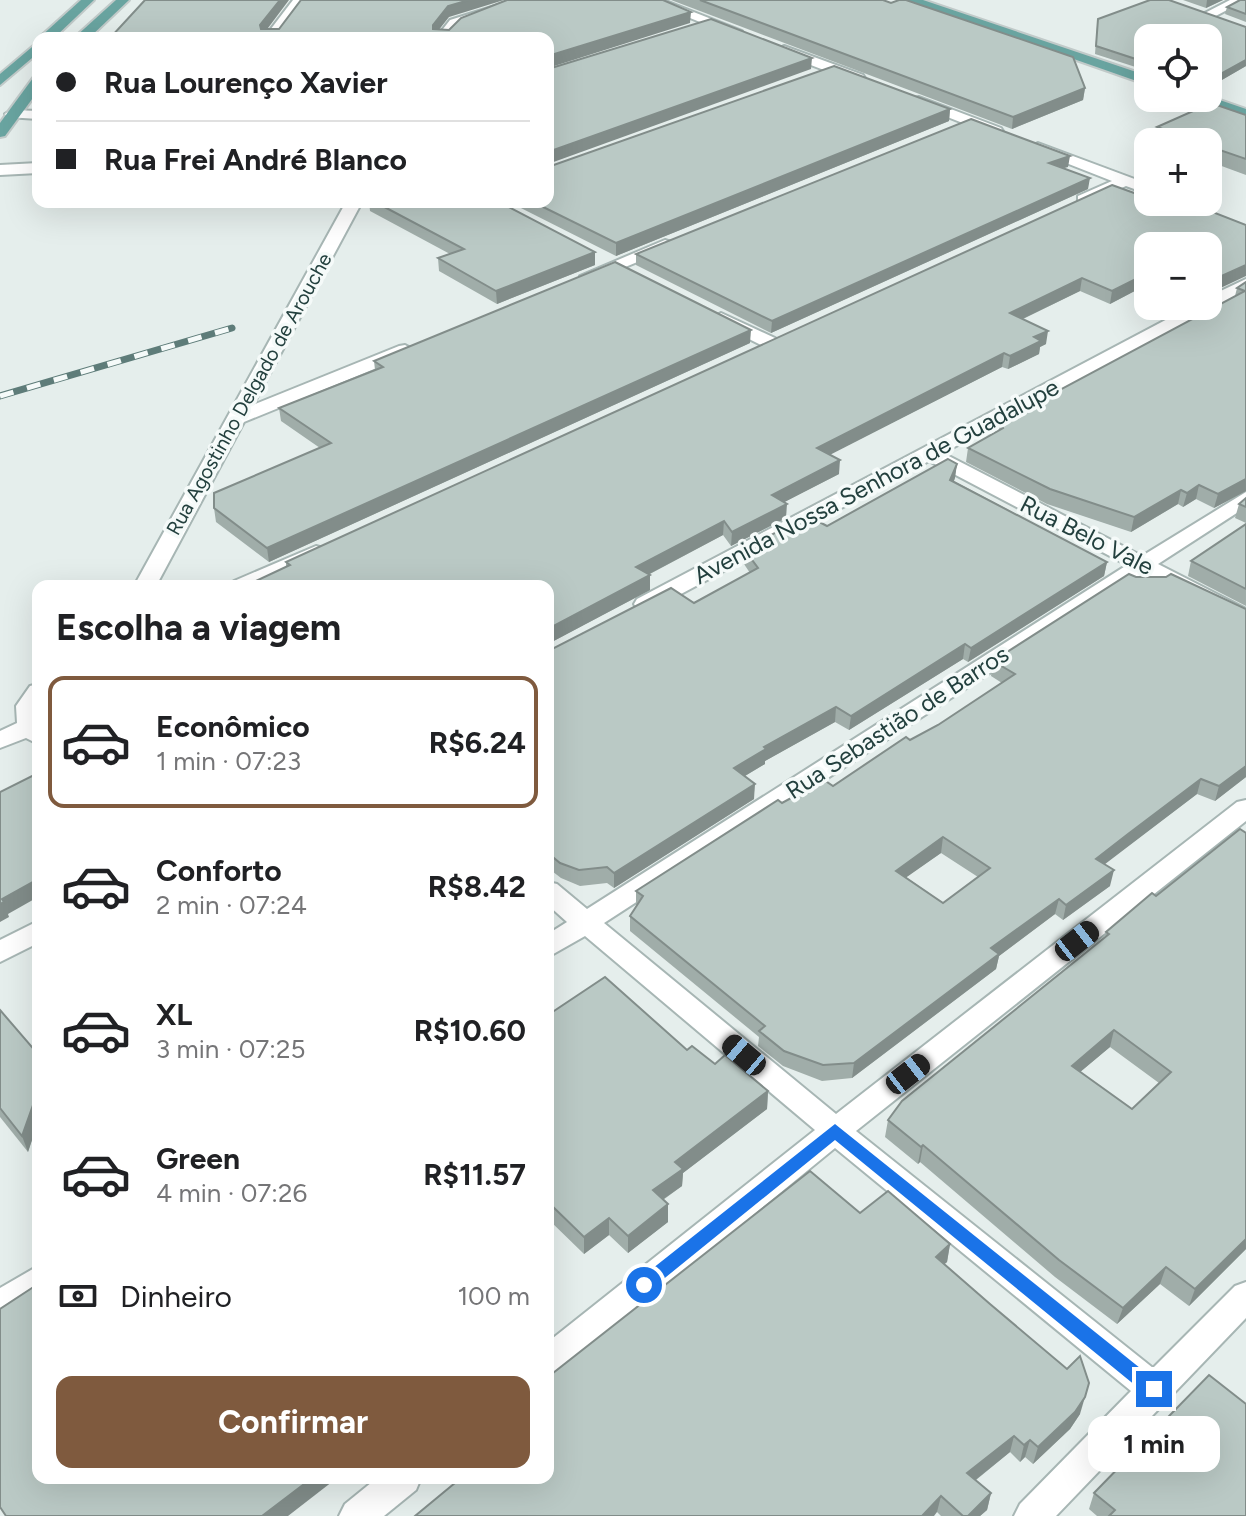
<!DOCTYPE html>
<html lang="pt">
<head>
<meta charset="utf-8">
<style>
	:root { --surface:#fff; --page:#f2f2f2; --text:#202124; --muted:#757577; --line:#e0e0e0; --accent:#7f5a3e }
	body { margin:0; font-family:Figtree,sans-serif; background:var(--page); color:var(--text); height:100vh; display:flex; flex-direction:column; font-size:30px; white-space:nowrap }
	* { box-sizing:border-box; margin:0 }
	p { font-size:26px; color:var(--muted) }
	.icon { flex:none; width:44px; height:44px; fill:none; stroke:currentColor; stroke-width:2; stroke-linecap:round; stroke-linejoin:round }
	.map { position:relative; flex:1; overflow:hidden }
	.panel { position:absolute; left:32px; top:580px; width:522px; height:904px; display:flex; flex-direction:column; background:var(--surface); border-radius:16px; box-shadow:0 8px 32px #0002 }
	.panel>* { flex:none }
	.guide { position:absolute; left:32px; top:32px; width:522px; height:176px; border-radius:16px; box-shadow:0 8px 32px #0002; display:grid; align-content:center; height:176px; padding:0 24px; background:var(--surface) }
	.tools { position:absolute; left:1134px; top:24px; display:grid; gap:16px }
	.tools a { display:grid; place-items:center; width:88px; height:88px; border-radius:16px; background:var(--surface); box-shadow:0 8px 32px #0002; font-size:40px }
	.end { position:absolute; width:36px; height:36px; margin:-18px; border:10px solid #1a73e8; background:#fff; box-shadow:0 0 0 4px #fff }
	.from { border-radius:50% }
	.bubble { position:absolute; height:56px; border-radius:16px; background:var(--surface); box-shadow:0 8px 32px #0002; font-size:26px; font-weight:700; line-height:56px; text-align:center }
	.car { position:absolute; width:24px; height:48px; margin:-24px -12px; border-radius:10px; box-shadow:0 0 6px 2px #0007; background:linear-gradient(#222 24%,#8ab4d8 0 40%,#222 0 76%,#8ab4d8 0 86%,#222 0) }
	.guide b { display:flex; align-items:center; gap:28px; height:76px; font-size:30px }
	.guide b+b { border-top:2px solid var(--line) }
	.guide i { width:20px; height:20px; background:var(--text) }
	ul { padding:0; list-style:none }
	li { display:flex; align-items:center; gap:24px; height:132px; margin:0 16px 12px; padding:0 8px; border:4px solid transparent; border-radius:16px }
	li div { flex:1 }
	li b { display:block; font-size:30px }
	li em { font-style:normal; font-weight:700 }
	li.selected { border-color:var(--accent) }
	li>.icon { width:72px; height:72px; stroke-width:1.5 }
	h2 { padding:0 24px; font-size:36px; line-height:96px }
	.pay { display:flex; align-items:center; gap:20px; height:88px; padding:0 24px; font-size:30px }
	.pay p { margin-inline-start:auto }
	.action { display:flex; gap:16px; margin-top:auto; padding:16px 24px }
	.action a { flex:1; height:92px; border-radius:16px; background:var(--accent); color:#fff; font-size:32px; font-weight:700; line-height:92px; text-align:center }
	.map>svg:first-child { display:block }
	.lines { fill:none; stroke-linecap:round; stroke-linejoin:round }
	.minor-casing { stroke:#a7b6b4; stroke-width:4 }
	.major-casing { stroke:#c1cac9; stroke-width:4 }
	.minor { fill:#fff; fill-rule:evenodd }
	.major { fill:#69a4a0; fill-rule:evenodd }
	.rail-casing { stroke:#5e7c79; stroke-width:7 }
	.rail { stroke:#f5faf9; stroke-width:5; stroke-dasharray:14; stroke-linecap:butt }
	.wall { fill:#a0ada9; fill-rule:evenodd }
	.shaded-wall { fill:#828d8a }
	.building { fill:#bac9c5; stroke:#828d8a; stroke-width:2; fill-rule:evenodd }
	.route { fill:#1a73e8 }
	.labels { text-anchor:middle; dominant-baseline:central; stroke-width:7; stroke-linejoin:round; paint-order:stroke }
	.far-street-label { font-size:20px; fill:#23403e; stroke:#f5faf9 }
	.street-label { font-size:24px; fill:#23403e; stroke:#f5faf9 }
</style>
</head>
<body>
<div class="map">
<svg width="1246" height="1516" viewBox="0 0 1246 1516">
	<rect width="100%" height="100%" fill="#e5eeec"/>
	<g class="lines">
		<g class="minor-casing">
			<g id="minor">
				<polygon points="293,0 306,0 278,38 264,38"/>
				<polygon points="514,0 533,0 460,26 450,38 436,38 450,20"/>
				<polygon points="645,0 663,0 742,31 730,34"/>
				<polygon points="1230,0 1246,0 1210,19 1199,16"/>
				<polygon points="784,46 863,75 865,78 853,81 779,53 777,50"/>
				<polygon points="919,97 1001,128 1003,131 996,135 991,134 914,104 914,98"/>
				<polygon points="12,110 38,111 38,119 7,117 5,114"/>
				<polygon points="1038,143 1148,184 1148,194 1126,186 1090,202 1078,202 1078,196 1112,181 1033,150 1031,147"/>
				<polygon points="38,163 38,173 0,175 0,165"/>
				<polygon points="346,202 362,202 253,405 399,346 405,345 414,350 411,354 244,422 156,586 134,586"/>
				<polygon points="665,240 671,242 671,248 594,280 582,280 580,276"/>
				<polygon points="1246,279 1246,291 943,453 1142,556 1246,492 1246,507 1158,564 1246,609 1246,625 1144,573 604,923 836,1114 1237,802 1246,800 1246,821 856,1131 1153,1368 1235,1286 1246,1282 1246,1318 1056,1516 1014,1516 1020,1504 1131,1391 835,1148 560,1373 548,1377 548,1342 815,1130 585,936 548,957 548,934 567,922 548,905 548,882 557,884 587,909 1127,565 929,461 653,609 637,609 634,604 637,599 1192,306 1208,306 1208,297"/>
				<polygon points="721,313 775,338 778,342 775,346 763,346 715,322 712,318"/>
				<polygon points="316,546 323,548 326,552 323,556 259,586 231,586 234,581"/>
				<polygon points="38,684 38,744 26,738 0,748 0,731 17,723 16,706 30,686"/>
				<polygon points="38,921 38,943 0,962 0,940"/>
				<polygon points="38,1266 38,1297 0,1319 0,1288"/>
				<polygon points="377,1478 421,1478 416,1490 384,1516 339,1516 345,1504"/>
			</g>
		</g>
		<g class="major-casing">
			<g id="major">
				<polygon points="81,0 94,0 54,38 39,38"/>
				<polygon points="116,0 129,0 89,38 74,38"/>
				<polygon points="905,0 923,0 1148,76 1148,85"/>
				<polygon points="38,42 38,53 0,85 0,74"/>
				<polygon points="38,77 38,91 5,136 0,137 0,123 33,78"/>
				<polygon points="1208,96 1246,109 1246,118 1192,98"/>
			</g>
		</g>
		<use href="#minor" class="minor"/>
		<use href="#major" class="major"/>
		<g class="rail-casing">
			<polyline id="rail" points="0,396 232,328"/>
		</g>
		<use href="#rail" class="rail"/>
	</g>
	<g class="wall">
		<polygon points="671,0 883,0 1085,88 1083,100 1012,129"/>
		<polygon points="1183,0 1223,0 1206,8"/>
		<polygon points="1246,0 1246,22 1225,14 1227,7"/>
		<polygon points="1097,26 1246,27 1246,66 1208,88 1208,38 1148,38 1148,71 1095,54"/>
		<polygon points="950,109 949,121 616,256 509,202 548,202"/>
		<polygon points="1246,115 1246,175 1208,161 1208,142 1154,142 1157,127"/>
		<polygon points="1068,167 1064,168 1088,189 771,333 636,265 636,254"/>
		<polygon points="369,202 499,202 595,252 595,265 497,304 439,271 438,258 450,254 370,211"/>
		<polygon points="1164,204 1246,225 1212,292 1208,290 1208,246 1148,246 1148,284 1110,304 1080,291 1023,319 1046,344 1040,347 1039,354 1008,369 1002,367 830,454 839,474 784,502 786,518 731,546 723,535 648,575 650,575 650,590 548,644 548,586 286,567 286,562"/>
		<polygon points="1246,282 1246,491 1214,508 1196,499 1183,507 1178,504 1131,532 1047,504 966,462 968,448 998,431 1000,422 1235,296 1237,288"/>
		<polygon points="750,343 269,562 216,522 214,508 320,448 281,421 279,408 375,370 374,361"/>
		<polygon points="957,464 954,481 1107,562 1104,576 968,662 963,659 849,730 835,722 765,761 765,764 745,776 754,799 614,888 607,883 580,886 561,878 548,868 548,651 694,603 750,573 744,564 744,549 827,526"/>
		<polygon points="1246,498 1246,523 1235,518 1239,504"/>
		<polygon points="1246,524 1246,606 1188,576 1191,561"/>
		<path d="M 1136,577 L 1246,777 L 1215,801 L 1197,794 L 1124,849 L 1104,864 L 1110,886 L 1063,920 L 1055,914 L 999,956 L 996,969 L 852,1078 L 822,1081 L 783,1066 L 758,1046 L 759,1037 L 630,931 L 630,916 L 636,906 L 636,891 L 782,803 L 833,786 L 938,725 L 1002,683 L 991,676 L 993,661 ZM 941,853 L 978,877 L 943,903 L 906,877 Z"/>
		<path d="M 1152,893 L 1246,1249 L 1189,1306 L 1160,1284 L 1117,1324 L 1055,1277 L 920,1162 L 918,1164 L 885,1137 L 888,1120 L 1105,938 L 1106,932 ZM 1110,1047 L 1159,1083 L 1132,1109 L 1080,1072 Z"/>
		<polygon points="0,1010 38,1054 38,1122 28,1152 0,1117"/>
		<polygon points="548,1015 687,1050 768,1091 767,1109 683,1173 682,1186 663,1200 668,1204 668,1222 628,1253 609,1235 584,1254 548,1219"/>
		<polygon points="860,1213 950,1244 947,1262 944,1264 1080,1414 1070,1429 1033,1464 1025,1457 1020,1462 1010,1452 976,1480 991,1493 987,1510 980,1516 941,1516 937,1512"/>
		<polygon points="1094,1493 1246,1516 1097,1516 1089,1509"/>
	</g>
	<g class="shaded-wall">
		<polygon points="280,0 289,0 262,36 260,25"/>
		<polygon points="469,0 504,0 449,17 434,36 433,25 448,6"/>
		<polygon points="1207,0 1223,0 1206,8"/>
		<polygon points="691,12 690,23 548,68 548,56"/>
		<polygon points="812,58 811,69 548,164 548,152"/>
		<polygon points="1246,60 1246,66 1208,88 1208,81"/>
		<polygon points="1085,88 1083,100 1012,129 1013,117"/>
		<polygon points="950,109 949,121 616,256 616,243"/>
		<polygon points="1070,156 1068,167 1047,173 1049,163"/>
		<polygon points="1090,178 1088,189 771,333 772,321"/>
		<polygon points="595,252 595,265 497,304 496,291"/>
		<polygon points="1246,265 1246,276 1212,292 1215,279"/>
		<polygon points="1148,273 1148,284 1110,304 1112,291"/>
		<polygon points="1082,278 1080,291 1008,326 1010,313"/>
		<polygon points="751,330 750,343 269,562 267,548"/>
		<polygon points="1048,331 1046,344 1040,347 1039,354 1008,369 1010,356 1034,337"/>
		<polygon points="1004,353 1002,367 816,462 817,448"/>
		<polygon points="840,460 839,474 771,509 772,495"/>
		<polygon points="957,464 955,478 949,494 950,480"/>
		<polygon points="1246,479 1246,491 1214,508 1218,494"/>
		<polygon points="1199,485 1196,499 1183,507 1187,493"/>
		<polygon points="1181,490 1178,504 1131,532 1134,517"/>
		<polygon points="787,504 786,518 731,546 732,532"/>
		<polygon points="724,521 723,535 636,581 636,567"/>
		<polygon points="1107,562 1104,576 968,662 971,648"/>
		<polygon points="650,575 650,590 548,644 548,629"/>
		<polygon points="965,644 963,659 849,730 851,716"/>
		<polygon points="836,707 835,722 765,761 765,764 733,783 734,768 764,747"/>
		<polygon points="1246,766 1246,777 1215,801 1219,786"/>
		<polygon points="1201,779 1197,794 1092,874 1096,859"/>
		<polygon points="755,784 754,799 614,888 614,873"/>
		<polygon points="943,837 941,853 894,886 896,871"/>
		<polygon points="1114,870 1110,886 1063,920 1066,905"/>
		<polygon points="38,879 38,897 8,914 9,917 0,922 0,904 2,899"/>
		<polygon points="1059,899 1055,914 999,956 996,969 852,1078 854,1063 991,948"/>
		<polygon points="1114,1030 1110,1047 1067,1083 1072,1066"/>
		<polygon points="38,1091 38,1122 28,1152 22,1136"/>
		<polygon points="768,1091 767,1109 683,1173 682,1186 652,1207 653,1190 675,1162"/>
		<polygon points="923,1145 920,1162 918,1164 921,1147"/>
		<polygon points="668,1204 668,1222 628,1253 628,1236"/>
		<polygon points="609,1218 609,1235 584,1254 584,1237"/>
		<polygon points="1246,1239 1246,1249 1189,1306 1195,1289"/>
		<polygon points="950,1244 947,1262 933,1274 936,1257"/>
		<polygon points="1166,1267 1160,1284 1117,1324 1123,1308"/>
		<polygon points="1085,1397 1080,1414 1070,1429 1033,1464 1038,1447"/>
		<polygon points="1014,1436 1010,1452 963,1490 967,1473"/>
		<polygon points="1030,1440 1025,1457 1020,1462 1024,1445"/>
		<polygon points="312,1478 337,1478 288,1516 262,1516"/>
		<polygon points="991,1493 987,1510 980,1516 968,1516"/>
		<polygon points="941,1496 937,1512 934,1516 922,1516"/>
	</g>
	<g class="building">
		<polygon points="145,0 280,0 260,25 261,29 279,29 301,0 469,0 448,6 433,25 433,29 449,30 461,18 507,0 663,0 691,12 548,56 548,38 110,38"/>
		<polygon points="700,0 883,0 891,3 899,0 906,0 1073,57 1085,88 1013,117"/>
		<polygon points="1150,0 1169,0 1246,27 1246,60 1208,81 1208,38 1148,38 1148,63 1096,46 1098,19"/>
		<polygon points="1240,0 1246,0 1246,14 1227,7"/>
		<polygon points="711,19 812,58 548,152 548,69"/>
		<polygon points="834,66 950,109 616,243 533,202 548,202 548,167"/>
		<polygon points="1211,103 1246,115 1246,159 1208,146 1208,142 1198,142 1157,127"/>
		<polygon points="971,119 1070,156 1049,163 1090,178 772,321 636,254"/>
		<polygon points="1112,185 1148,198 1148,202 1158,202 1164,204 1169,202 1187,202 1246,225 1246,265 1215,279 1208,276 1208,246 1148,246 1148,273 1112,291 1082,278 1010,313 1048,331 1034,337 1041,341 1010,356 1004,353 817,448 840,460 772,495 787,504 732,532 724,521 636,567 650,575 548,629 548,586 245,586 290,565 286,562"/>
		<polygon points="375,202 499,202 595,252 496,291 438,258 464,249"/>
		<polygon points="615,262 751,330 267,548 214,508 214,493 331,443 279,408 383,367 374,361"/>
		<polygon points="1246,282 1246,479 1218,494 1199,485 1187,493 1181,490 1134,517 1050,489 968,448 1003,428 1000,422 1245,291 1237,288"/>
		<polygon points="948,459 957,464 950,480 1107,562 971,648 965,644 851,716 836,707 764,747 766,749 734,768 755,784 614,873 607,867 579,870 560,863 548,853 548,651 671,588 694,603 758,568 744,549 808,516 827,526"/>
		<polygon points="1246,498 1246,507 1239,504"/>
		<polygon points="1246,524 1246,589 1191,561"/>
		<path d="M 1129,574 L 1136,577 L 1166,577 L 1171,574 L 1246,609 L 1246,766 L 1219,786 L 1201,779 L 1128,834 L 1096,859 L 1114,870 L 1066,905 L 1059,899 L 991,948 L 999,954 L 854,1063 L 823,1065 L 784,1051 L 759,1031 L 765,1026 L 630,916 L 643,896 L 636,891 L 778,800 L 782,803 L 824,780 L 833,786 L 906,737 L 910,740 L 938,725 L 1015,674 L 993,661 ZM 943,837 L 990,868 L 943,903 L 896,871 Z"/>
		<polygon points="36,774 38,777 38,879 2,899 4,902 0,904 0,792"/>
		<path d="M 1240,829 L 1246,833 L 1246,1239 L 1195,1289 L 1166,1267 L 1123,1308 L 1059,1260 L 923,1145 L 921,1147 L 888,1120 L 902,1101 L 1109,934 L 1106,932 L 1152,893 L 1156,896 ZM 1114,1030 L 1171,1072 L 1132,1109 L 1072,1066 Z"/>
		<polygon points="605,977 687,1050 692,1046 715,1064 725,1055 768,1091 675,1162 683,1169 653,1190 668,1204 628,1236 609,1218 584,1237 548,1202 548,1015"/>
		<polygon points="0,1010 38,1054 38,1091 22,1136 0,1108"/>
		<polygon points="810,1171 860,1213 888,1191 950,1244 936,1257 990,1304 1067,1369 1080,1356 1089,1383 1085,1397 1075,1412 1038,1447 1030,1440 1024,1445 1014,1436 967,1473 991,1493 968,1516 963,1516 941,1496 922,1516 415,1516 461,1478 548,1478 548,1377"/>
		<polygon points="38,1284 38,1478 312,1478 262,1516 6,1516 0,1507 0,1309"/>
		<polygon points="1209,1375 1246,1404 1246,1516 1109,1516 1115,1510 1094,1493"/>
	</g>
	<polygon class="route" points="835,1124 1160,1384 1163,1389 1160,1395 1154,1398 1147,1395 835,1140 650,1290 638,1290 635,1285 638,1280"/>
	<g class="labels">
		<g class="far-street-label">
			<text transform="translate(249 394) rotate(-61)">Rua Agostinho Delgado de Arouche</text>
		</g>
		<g class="street-label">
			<text transform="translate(876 481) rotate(-28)">Avenida Nossa Senhora de Guadalupe</text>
			<text transform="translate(1087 535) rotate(27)">Rua Belo Vale</text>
			<text transform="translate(897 722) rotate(-33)">Rua Sebastião de Barros</text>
		</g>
	</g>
</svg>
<div class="tools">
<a><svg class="icon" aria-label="locate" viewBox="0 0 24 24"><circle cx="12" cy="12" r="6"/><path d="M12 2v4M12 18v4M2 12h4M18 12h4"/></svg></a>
<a>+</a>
<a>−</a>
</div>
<i class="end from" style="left:644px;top:1285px"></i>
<i class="end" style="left:1154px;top:1389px"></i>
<div class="bubble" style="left:1088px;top:1416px;width:132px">1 min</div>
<i class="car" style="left:1077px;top:941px;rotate:52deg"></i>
<i class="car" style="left:744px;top:1055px;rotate:310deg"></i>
<i class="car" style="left:908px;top:1074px;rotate:52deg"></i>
<div class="guide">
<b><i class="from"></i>Rua Lourenço Xavier</b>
<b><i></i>Rua Frei André Blanco</b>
</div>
<section class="panel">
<h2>Escolha a viagem</h2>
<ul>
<li class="selected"><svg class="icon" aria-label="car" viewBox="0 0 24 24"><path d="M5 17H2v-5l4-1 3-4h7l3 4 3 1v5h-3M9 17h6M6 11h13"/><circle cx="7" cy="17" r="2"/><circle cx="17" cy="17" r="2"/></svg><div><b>Econômico</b><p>1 min · 07:23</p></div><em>R$6.24</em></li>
<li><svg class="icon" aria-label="car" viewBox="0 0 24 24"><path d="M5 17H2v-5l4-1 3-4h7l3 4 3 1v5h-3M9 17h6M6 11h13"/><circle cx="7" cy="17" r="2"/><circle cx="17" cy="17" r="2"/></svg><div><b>Conforto</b><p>2 min · 07:24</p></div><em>R$8.42</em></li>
<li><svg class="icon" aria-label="car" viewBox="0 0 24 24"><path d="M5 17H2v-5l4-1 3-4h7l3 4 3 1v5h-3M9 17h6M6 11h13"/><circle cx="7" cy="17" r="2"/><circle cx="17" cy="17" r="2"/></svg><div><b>XL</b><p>3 min · 07:25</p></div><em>R$10.60</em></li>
<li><svg class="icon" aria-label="car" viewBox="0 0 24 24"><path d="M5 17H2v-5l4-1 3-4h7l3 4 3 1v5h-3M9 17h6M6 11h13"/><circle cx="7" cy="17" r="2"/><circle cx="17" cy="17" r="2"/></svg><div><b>Green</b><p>4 min · 07:26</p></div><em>R$11.57</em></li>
</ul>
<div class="pay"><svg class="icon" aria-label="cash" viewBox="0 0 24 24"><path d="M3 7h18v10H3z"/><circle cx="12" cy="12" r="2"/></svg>Dinheiro<p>100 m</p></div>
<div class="action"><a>Confirmar</a></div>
</section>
</div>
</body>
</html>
